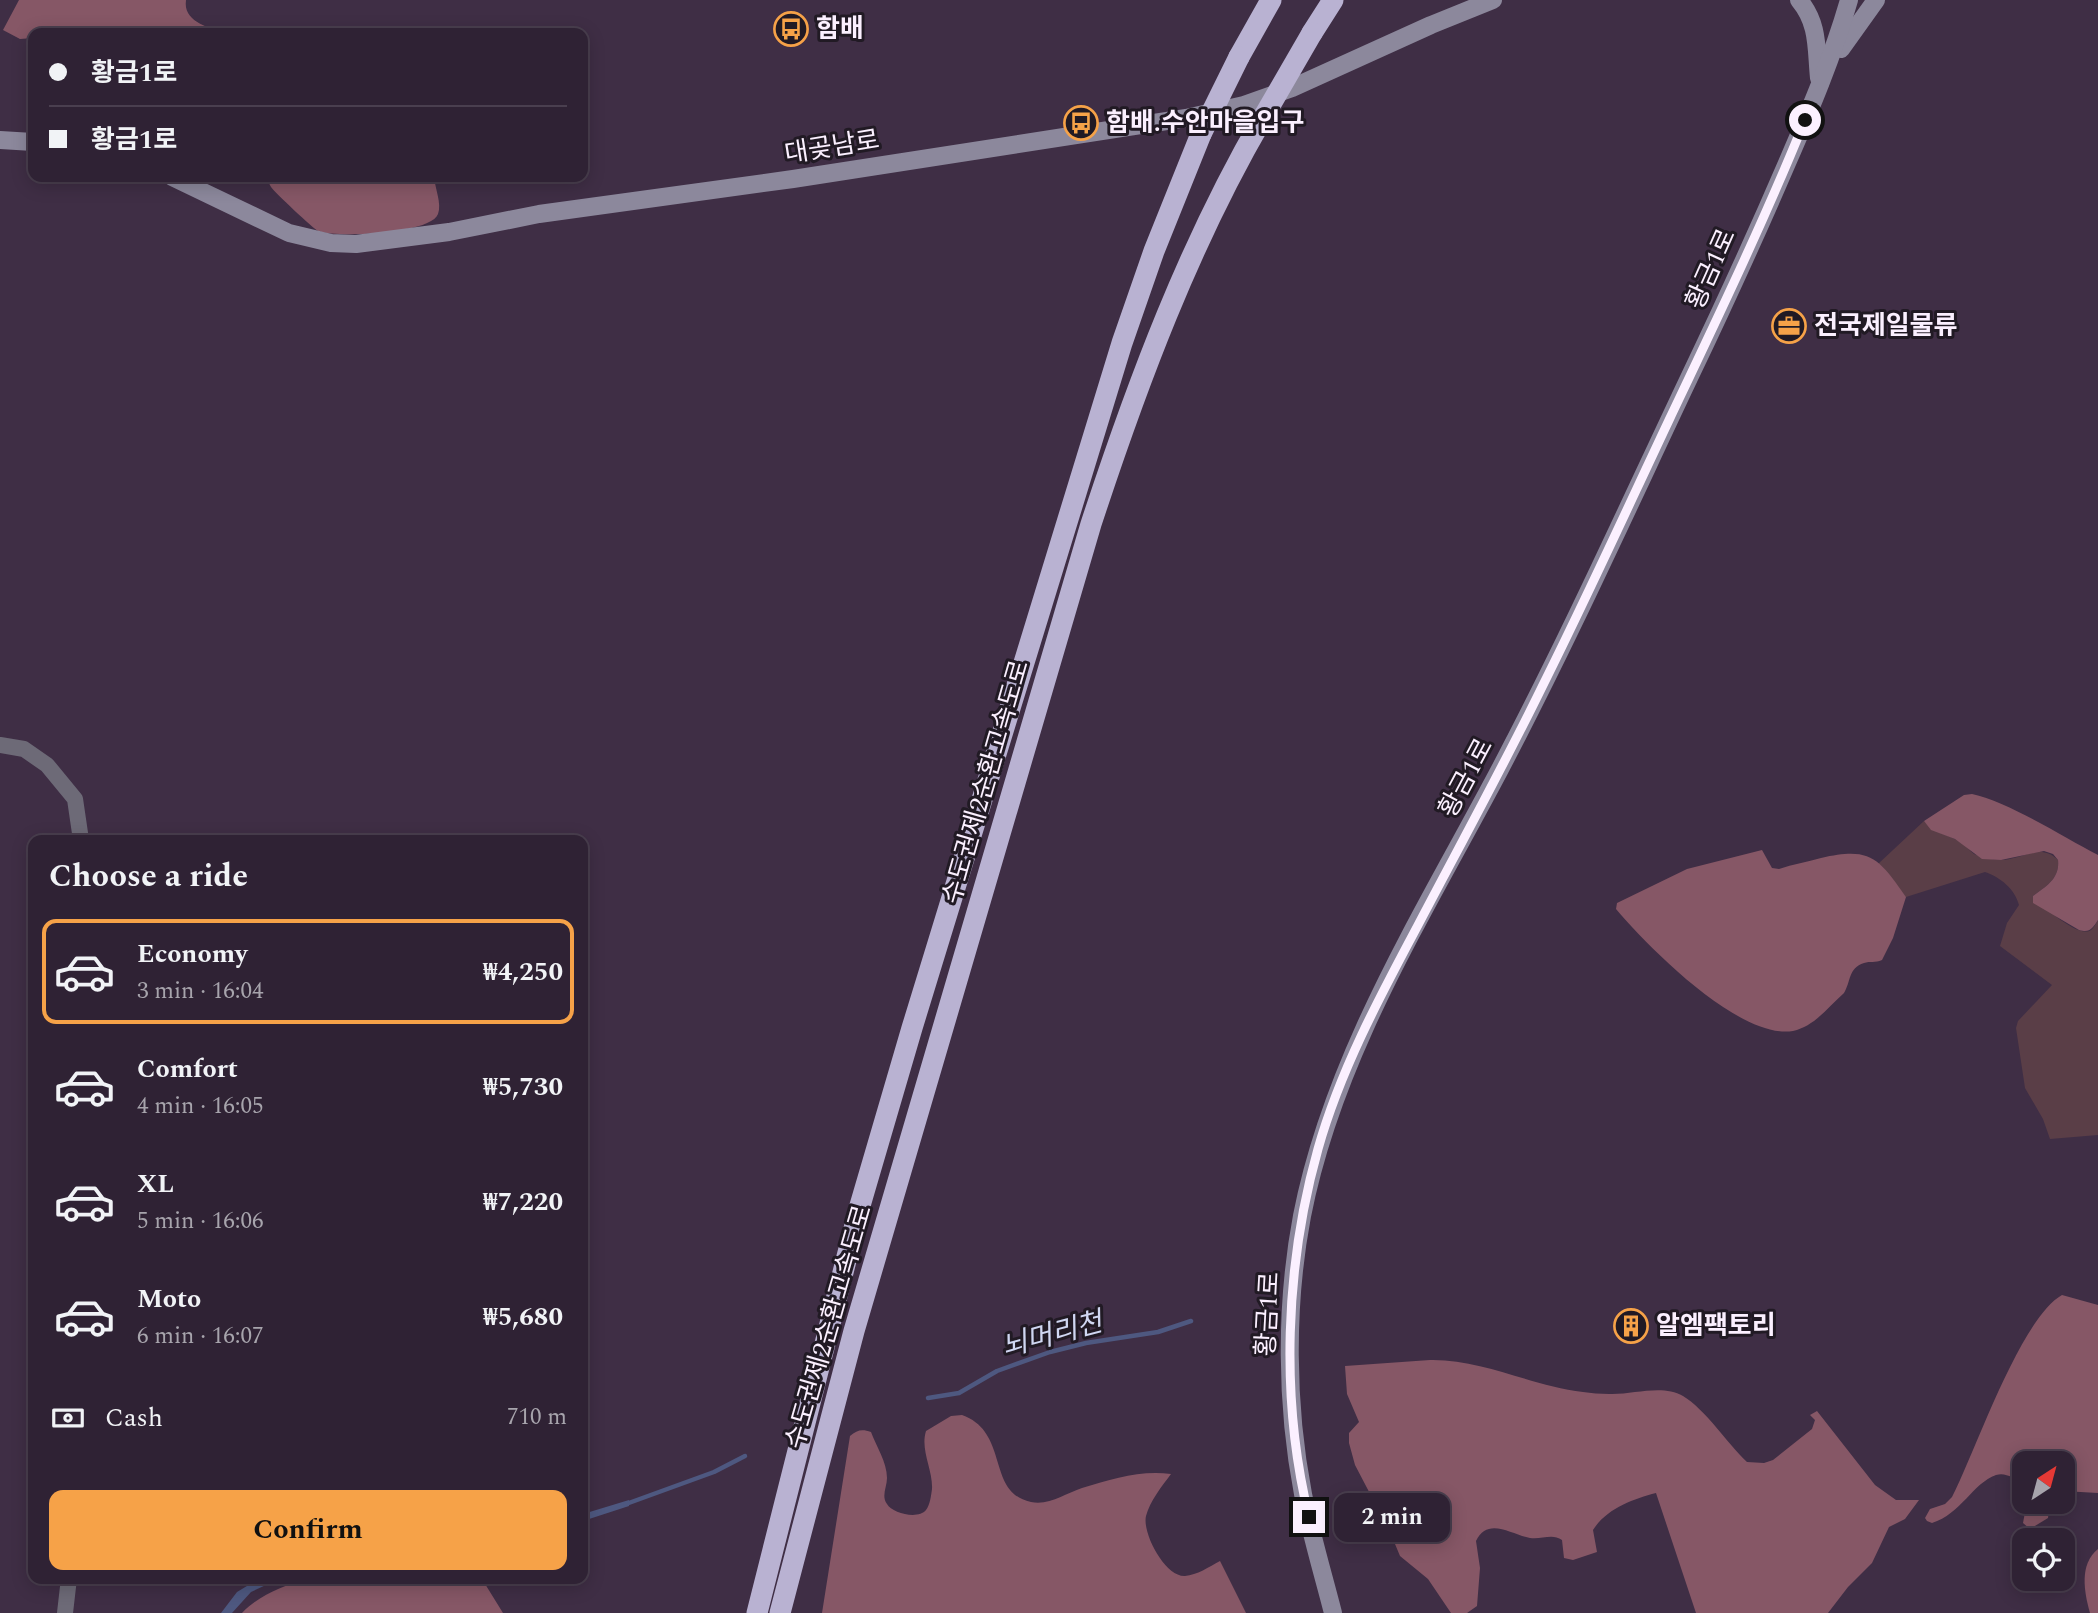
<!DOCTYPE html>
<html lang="en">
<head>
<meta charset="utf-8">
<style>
	:root { --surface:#2f2234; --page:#372a3c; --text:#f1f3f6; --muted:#a7a4ac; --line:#4a3f4f; --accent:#f6a248 }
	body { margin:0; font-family:Spectral,"Noto Sans KR",serif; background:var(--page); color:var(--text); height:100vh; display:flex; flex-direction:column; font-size:26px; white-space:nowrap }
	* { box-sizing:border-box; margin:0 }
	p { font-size:23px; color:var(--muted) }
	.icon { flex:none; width:38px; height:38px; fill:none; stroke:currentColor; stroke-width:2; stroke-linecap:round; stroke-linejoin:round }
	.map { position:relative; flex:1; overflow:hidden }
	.sheet { position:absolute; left:28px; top:835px; width:560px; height:749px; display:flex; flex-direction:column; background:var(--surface); border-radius:14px; box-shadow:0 4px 18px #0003,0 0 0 2px var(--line) }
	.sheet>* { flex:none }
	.guide { position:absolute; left:28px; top:28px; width:560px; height:154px; border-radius:14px; box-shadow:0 4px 18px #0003,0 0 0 2px var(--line); display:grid; align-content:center; height:154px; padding:0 21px; background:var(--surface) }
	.needle { width:46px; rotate:36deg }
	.tools { position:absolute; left:2012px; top:1451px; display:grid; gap:14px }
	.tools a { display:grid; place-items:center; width:63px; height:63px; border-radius:14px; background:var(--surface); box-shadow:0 4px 18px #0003,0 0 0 2px var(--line); font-size:35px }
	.end { position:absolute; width:32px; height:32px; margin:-16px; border:9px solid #fbf0ff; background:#111; box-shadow:0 0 0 4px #111 }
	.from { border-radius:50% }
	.bubble { position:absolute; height:49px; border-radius:14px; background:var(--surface); box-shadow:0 4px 18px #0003,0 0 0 2px var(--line); font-size:23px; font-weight:700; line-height:49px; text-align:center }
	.guide b { display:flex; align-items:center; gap:24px; height:66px; font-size:26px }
	.guide b+b { border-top:2px solid var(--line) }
	.guide i { width:18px; height:18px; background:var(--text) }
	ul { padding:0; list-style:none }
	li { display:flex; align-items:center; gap:21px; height:105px; margin:0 14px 10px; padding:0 7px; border:4px solid transparent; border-radius:14px }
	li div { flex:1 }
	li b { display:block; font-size:26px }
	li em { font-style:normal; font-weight:700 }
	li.active { border-color:var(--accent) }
	li>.icon { width:63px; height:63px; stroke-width:1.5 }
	h2 { padding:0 21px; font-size:32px; line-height:84px }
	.pay { display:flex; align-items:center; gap:18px; height:77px; padding:0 21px; font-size:26px }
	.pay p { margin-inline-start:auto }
	.cta { display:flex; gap:14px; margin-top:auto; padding:14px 21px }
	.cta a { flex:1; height:80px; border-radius:14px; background:var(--accent); color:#111; font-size:28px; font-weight:700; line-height:80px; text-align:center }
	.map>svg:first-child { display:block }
	.green { fill:#5a3e47 }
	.forest { fill:#865766 }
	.water { fill:#4e5880 }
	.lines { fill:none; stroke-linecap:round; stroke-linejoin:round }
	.stream { stroke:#4e5880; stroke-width:4.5 }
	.street { stroke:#6d6a77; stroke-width:16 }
	.secondary { stroke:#8c889c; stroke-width:18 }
	.highway { stroke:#b9b2d2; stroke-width:21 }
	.highway-bridge { stroke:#b9b2d2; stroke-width:21 }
	.route { stroke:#fbf0ff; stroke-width:9 }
	.labels { text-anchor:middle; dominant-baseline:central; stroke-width:6; stroke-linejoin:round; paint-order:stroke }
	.poi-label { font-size:26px; font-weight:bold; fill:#fbf0ff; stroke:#211a24; text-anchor:start }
	.street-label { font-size:26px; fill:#fbf0ff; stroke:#211a24 }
	.water-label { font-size:28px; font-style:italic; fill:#d0d7f2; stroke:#211a24 }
</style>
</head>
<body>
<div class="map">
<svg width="2098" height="1613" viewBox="0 0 2098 1613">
	<rect width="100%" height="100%" fill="#3f2e45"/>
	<path class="green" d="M 1924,821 C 1935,834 1948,834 1962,843 C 1966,846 1970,851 1974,854 C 1980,857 1994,860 2001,860 C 2022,860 2040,842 2058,860 C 2060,878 2047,886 2033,896 C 2042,905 2078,939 2091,930 C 2093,929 2097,922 2098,920 L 2098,1135 L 2050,1139 L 2043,1119 L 2025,1088 L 2016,1028 L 2018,1021 L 2052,985 L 2000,946 L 2007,923 L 2019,905 C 2015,889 2000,877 1985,872 L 1906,897 L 1878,864 Z"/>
	<g class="forest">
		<path d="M 19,0 L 186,0 C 183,21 206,26 222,33 L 81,33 C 68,23 49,33 33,33 L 33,38 L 20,39 L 3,30 Z"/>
		<path d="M 266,177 L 434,177 C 435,188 442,204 438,214 C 431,234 337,238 318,231 C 314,229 274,192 271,187 C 269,184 268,180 266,177 Z"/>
		<path d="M 1972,794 C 2009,802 2063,837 2098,855 L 2098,920 C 2092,929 2090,933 2079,930 L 2033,903 L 2033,896 C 2047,886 2060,878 2058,860 L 2053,854 L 2044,851 L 2001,860 L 1982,859 L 1955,839 L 1931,830 L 1924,821 L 1964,795 Z"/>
		<path d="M 1762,850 L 1772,868 L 1779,869 C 1793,864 1807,862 1821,858 C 1870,847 1878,857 1906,897 L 1893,938 L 1882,960 C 1875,963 1870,961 1864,963 C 1848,968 1851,982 1844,993 C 1828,1007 1815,1026 1793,1031 C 1740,1040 1648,947 1616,909 L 1617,903 L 1687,869 Z"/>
		<path d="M 2062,1295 L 2098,1305 L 2098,1493 L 2063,1491 L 2063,1463 L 2025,1463 L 2025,1493 L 2012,1477 C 2007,1475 2002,1473 1996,1475 C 1973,1483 1961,1514 1932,1523 L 1927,1521 L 1925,1518 L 1930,1509 L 1945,1504 L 1952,1497 C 1976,1450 2020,1319 2062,1295 Z"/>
		<path d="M 1430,1360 C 1483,1359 1531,1386 1583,1392 C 1591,1393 1600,1394 1609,1394 C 1633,1395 1662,1384 1683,1396 C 1705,1409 1727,1443 1747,1462 L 1764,1463 L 1773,1460 L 1812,1429 L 1815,1420 L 1810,1415 L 1817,1411 L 1875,1485 L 1896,1500 L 1919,1500 L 1905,1519 L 1889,1527 L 1872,1563 L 1848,1587 L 1828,1613 L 1696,1613 L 1656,1493 C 1633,1499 1606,1509 1593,1530 L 1597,1552 L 1573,1560 L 1564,1558 L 1562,1540 C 1552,1533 1541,1540 1530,1538 C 1512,1535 1488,1516 1476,1541 L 1480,1568 L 1477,1606 L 1467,1613 L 1451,1613 L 1428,1579 L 1400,1556 L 1390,1532 L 1355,1465 L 1349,1443 L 1349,1433 L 1359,1422 L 1347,1394 L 1345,1366 Z"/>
		<path d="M 962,1415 C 1010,1432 986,1493 1031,1502 C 1049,1506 1066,1493 1082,1488 C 1112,1479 1140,1470 1171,1474 C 1162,1486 1150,1501 1146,1516 C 1142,1533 1165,1577 1185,1576 C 1197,1575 1209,1567 1220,1561 L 1246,1613 L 822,1613 L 850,1436 C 857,1430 862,1429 871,1432 C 876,1446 887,1462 887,1478 C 887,1487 881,1496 887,1504 C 892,1513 918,1520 926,1510 C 930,1505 931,1496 932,1489 C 933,1470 920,1450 926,1431 L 951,1416 Z"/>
		<polygon points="2027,1502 2050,1502 2048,1518 2030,1529 2023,1523"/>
		<path d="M 2098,1549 L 2098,1613 L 2090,1613 C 2084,1592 2079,1564 2098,1549 Z"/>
		<path d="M 307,1578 L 482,1579 L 503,1613 L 242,1613 C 260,1594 283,1587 307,1578 Z"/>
	</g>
	<g class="water">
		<polygon points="629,1500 629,1506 583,1521 583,1514"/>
		<polygon points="260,1578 279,1579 251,1592 232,1613 221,1613 237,1592"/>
	</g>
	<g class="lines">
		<g class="stream">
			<polyline points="928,1398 959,1393 997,1371 1050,1352 1086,1343 1158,1332 1191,1321"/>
			<polyline points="626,1504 714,1472 745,1456"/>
		</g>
		<g class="street">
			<polyline points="0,745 24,749 47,765 75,799 81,840"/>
			<polyline points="65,1613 69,1578"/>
		</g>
		<g class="secondary">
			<path d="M 1799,0 C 1819,24 1816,48 1819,78"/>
			<polyline points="1841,49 1876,0"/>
			<polyline points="0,140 33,142"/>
			<polyline points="172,177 289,233 331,243 356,244 449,232 539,214 793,179 1186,118 1244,105 1292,88 1431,25 1493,0"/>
			<path d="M 1333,1613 C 1323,1574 1311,1534 1303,1494 C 1286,1405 1285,1306 1302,1216 C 1333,1056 1424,913 1499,771 C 1567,642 1627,509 1689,378 C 1723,307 1756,235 1787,163 C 1810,110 1833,56 1849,0"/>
		</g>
		<g class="highway">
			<polyline points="1312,33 1333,0"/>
			<polyline points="1239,57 1271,0"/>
			<polyline points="757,1613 859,1209 912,1028 1122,343 1154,251 1201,134"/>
			<path d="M 780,1613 L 854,1331 L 1091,524 C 1137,384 1189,244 1264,116"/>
		</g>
		<g class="highway-bridge">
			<polyline points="1264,116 1312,33"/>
			<polyline points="1201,134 1239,57"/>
		</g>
	</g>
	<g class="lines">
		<path class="route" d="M 1309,1517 C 1280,1399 1285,1266 1318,1149 C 1340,1071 1379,998 1417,927 C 1459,847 1503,767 1543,685 C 1587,597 1628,507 1670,418 C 1717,319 1764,221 1805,120"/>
	</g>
	<defs>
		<g id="bus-ring" transform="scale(1.75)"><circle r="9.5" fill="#211a24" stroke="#f6a248" stroke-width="1.5"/><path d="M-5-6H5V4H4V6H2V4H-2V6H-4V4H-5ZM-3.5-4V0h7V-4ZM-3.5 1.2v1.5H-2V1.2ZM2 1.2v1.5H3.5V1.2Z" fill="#f6a248"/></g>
		<g id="office-ring" transform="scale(1.75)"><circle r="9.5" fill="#211a24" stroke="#f6a248" stroke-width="1.5"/><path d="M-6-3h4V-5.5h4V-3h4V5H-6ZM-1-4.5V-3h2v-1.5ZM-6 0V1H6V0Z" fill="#f6a248"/></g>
		<g id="building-ring" transform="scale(1.75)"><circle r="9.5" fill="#211a24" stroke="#f6a248" stroke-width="1.5"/><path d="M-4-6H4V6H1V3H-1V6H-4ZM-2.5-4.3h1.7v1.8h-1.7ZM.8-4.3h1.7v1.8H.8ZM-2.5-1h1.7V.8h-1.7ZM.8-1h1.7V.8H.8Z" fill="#f6a248"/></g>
	</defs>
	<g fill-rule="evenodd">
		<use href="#bus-ring" x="791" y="29"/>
		<use href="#bus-ring" x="1081" y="123"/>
		<use href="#office-ring" x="1789" y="326"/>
		<use href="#building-ring" x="1631" y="1326"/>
	</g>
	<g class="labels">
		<g class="poi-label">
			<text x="816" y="29">함배</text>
			<text x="1106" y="123">함배.수안마을입구</text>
			<text x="1814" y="326">전국제일물류</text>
			<text x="1656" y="1326">알엠팩토리</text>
		</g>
		<g class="street-label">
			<text transform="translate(832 147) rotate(-9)">대곶남로</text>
			<text transform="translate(1711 269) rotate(-66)">황금1로</text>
			<text transform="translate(1466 778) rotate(-62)">황금1로</text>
			<text transform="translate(986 782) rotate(-74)">수도권제2순환고속도로</text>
			<text transform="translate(1268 1314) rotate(-87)">황금1로</text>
			<text transform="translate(829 1327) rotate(-74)">수도권제2순환고속도로</text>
		</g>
		<g class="water-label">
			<text transform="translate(1052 1335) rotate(-15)">뇌머리천</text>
		</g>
	</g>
</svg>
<div class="tools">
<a><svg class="needle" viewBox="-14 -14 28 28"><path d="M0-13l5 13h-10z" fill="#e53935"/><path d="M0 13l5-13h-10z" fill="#a7a4ac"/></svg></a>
<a><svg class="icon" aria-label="locate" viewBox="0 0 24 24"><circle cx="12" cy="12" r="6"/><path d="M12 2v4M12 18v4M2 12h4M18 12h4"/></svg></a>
</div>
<i class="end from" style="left:1805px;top:120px"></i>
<i class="end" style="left:1309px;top:1517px"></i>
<div class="bubble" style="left:1334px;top:1493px;width:116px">2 min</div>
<div class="guide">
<b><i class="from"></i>황금1로</b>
<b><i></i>황금1로</b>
</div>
<section class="sheet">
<h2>Choose a ride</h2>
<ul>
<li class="active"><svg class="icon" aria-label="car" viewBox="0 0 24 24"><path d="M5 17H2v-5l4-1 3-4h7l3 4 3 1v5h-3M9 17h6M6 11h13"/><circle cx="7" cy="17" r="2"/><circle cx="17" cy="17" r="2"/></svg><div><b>Economy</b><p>3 min · 16:04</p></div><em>₩4,250</em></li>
<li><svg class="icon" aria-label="car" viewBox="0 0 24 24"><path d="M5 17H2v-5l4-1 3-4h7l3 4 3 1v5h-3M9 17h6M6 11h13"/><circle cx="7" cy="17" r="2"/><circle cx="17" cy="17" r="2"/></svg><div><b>Comfort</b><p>4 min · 16:05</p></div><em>₩5,730</em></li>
<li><svg class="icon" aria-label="car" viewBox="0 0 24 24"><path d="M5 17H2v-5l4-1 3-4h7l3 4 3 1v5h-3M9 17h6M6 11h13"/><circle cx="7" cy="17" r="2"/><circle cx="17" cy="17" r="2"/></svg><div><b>XL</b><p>5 min · 16:06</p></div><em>₩7,220</em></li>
<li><svg class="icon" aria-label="car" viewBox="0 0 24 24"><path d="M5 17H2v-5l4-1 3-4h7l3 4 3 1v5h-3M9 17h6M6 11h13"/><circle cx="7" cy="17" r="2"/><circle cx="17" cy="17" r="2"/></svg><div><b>Moto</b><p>6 min · 16:07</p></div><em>₩5,680</em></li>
</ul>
<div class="pay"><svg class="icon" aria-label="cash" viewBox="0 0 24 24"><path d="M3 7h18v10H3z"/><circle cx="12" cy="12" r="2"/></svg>Cash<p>710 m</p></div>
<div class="cta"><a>Confirm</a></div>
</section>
</div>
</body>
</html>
